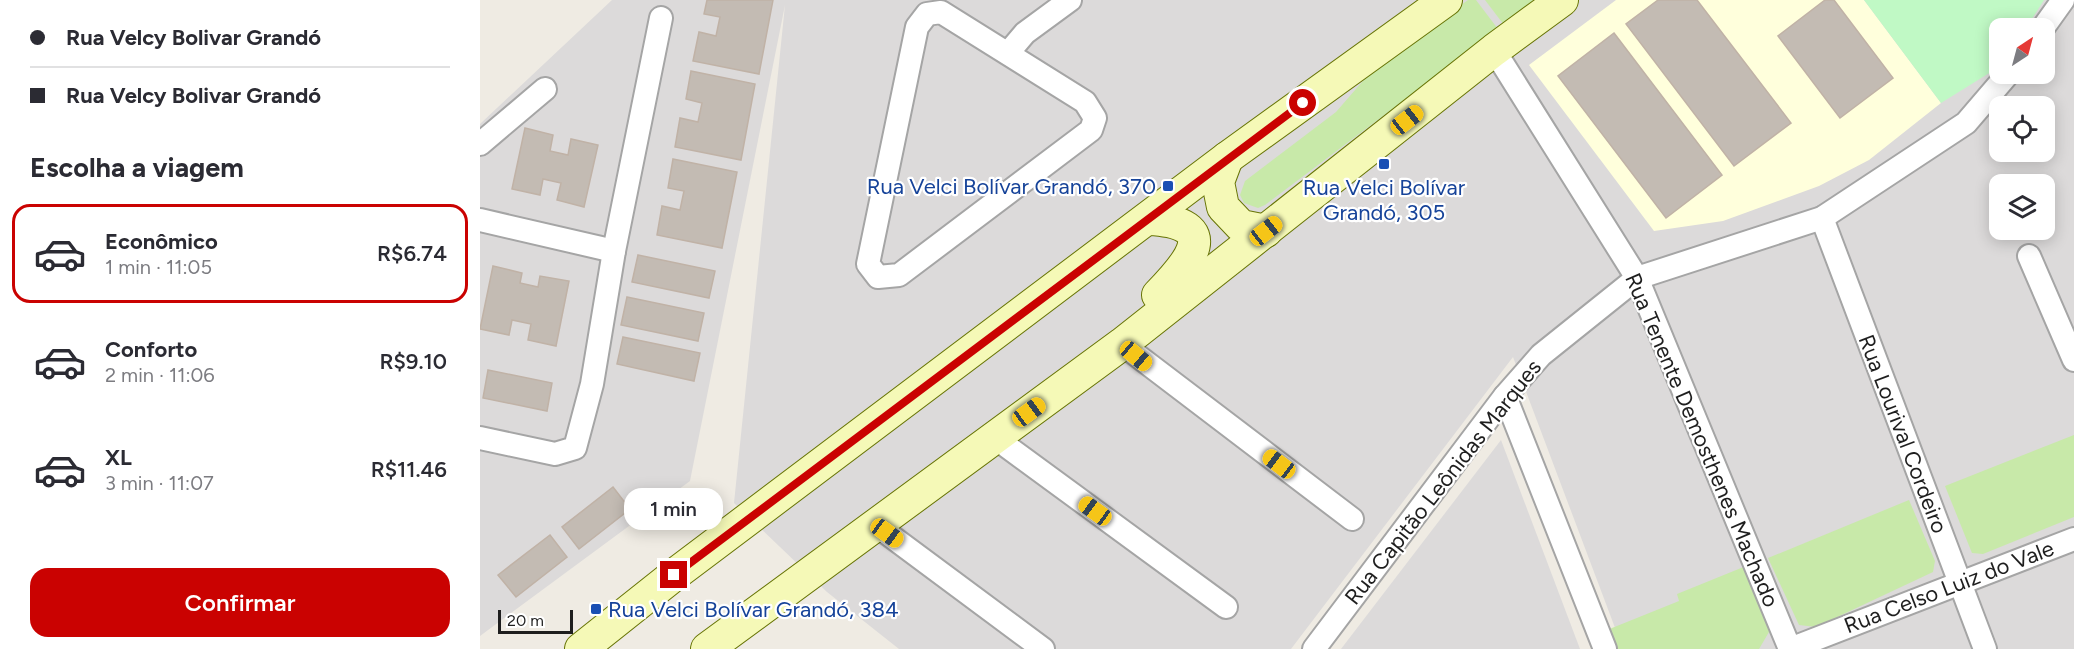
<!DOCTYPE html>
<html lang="pt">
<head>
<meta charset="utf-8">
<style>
	:root { --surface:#fff; --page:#f7f7f7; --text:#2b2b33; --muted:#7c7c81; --line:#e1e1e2; --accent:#ca0201 }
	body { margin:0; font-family:Figtree,sans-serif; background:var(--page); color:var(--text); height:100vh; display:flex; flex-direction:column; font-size:22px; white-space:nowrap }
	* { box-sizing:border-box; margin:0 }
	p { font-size:20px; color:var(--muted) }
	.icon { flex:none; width:33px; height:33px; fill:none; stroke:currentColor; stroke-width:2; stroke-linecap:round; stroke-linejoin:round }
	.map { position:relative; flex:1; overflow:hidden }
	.panel { display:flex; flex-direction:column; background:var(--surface); width:480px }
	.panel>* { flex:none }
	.hud { display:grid; align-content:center; height:132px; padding:0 30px; background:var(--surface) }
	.needle { width:39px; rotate:36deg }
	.tools { position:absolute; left:1509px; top:18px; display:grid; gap:12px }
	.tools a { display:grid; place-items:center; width:66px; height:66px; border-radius:12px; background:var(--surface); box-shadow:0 3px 15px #0003; font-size:30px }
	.scale { position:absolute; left:18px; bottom:15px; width:75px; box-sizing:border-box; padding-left:6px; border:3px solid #1e1e1e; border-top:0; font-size:16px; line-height:21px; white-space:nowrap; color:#1e1e1e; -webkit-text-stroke:4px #fff; paint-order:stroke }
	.end { position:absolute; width:27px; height:27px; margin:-14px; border:8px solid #ca0201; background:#fff; box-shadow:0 0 0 3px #fff }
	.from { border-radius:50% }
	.bubble { position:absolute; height:42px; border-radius:18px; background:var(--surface); box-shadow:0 3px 15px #0003; font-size:20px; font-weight:600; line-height:42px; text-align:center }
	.car { position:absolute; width:18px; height:36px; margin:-18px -9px; border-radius:8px; box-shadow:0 0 4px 2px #0007; background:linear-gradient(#f5c518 24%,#345 0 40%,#f5c518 0 76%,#345 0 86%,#f5c518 0) }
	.hud b { display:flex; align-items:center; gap:21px; height:57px; font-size:22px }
	.hud b+b { border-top:2px solid var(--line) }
	.hud i { width:15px; height:15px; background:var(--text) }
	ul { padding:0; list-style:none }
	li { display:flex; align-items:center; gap:18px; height:99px; margin:0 12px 9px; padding:0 18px; border:3px solid transparent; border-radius:18px }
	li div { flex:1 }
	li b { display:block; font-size:22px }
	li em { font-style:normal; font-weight:600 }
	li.current { border-color:var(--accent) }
	li>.icon { width:54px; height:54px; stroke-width:1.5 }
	h2 { padding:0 30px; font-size:27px; line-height:72px }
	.cta { display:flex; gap:12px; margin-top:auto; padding:12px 30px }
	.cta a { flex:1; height:69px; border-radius:18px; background:var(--accent); color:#fff; font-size:24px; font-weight:600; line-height:69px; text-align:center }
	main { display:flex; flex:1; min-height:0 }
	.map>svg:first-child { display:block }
	.residential { fill:#dcdada; fill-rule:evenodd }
	.education { fill:#ffffdc }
	.grass { fill:#c8e9a9 }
	.park { fill:#c0f9c5 }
	.building { fill:#c3bbb3; stroke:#c0b2a6; stroke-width:1.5 }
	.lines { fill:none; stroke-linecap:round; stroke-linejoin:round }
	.street-casing { stroke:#a5a5a5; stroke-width:26 }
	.secondary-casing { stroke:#677405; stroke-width:34 }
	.street { stroke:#fff; stroke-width:22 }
	.secondary { stroke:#f5f9b7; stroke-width:32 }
	.route { stroke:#ca0201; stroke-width:8 }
	.transit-dot { fill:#1a4fb4; stroke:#fff; stroke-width:2 }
	.labels { text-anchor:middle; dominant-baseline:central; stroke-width:4.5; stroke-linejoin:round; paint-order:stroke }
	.transit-label { font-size:22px; fill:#164399; stroke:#fff; text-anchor:end }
	.street-label { font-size:22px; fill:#1e1e1e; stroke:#fff }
</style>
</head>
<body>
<main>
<section class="panel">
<div class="hud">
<b><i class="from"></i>Rua Velcy Bolivar Grandó</b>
<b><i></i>Rua Velcy Bolivar Grandó</b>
</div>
<h2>Escolha a viagem</h2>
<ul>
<li class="current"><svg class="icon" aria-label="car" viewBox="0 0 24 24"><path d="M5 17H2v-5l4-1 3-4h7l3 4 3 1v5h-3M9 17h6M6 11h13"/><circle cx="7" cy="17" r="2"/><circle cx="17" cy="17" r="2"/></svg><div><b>Econômico</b><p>1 min · 11:05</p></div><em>R$6.74</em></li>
<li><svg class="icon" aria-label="car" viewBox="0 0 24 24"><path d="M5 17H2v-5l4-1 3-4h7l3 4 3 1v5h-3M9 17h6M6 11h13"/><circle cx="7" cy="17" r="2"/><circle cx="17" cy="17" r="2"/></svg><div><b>Conforto</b><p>2 min · 11:06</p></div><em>R$9.10</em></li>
<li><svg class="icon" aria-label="car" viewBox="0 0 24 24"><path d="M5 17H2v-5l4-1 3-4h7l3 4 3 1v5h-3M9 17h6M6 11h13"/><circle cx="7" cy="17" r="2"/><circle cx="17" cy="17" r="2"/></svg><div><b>XL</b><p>3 min · 11:07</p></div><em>R$11.46</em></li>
</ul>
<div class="cta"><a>Confirmar</a></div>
</section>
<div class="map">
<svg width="1594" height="649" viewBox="0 0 1594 649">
	<rect width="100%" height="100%" fill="#efebe3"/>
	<g class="residential">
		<path d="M 132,0 L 1594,0 L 1594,649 L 1143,649 L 1033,357 L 811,649 L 419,649 L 347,592 L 254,503 L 305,5 L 210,481 L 0,636 L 0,124 ZM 1520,28 L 1564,28 L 1564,74 L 1520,74 ZM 1520,106 L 1564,106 L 1564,152 L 1520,152 ZM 1520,184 L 1564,184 L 1564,230 L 1520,230 Z"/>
		<polygon points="1021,440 1100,649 861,649"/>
	</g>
	<polygon class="education" points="1136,0 1384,0 1461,103 1389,160 1339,186 1243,221 1174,231 1049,65"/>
	<g class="grass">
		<polygon points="988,0 996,0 1018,29 785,205 778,208 764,203 760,195 765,181 856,112 895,67"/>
		<polygon points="1005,0 1058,0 1024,25"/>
		<polygon points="1594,435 1594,517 1503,554 1492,553 1465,486"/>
		<polygon points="1429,500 1455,561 1453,572 1336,627 1319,625 1288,558"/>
		<polygon points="1266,566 1289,623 1289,632 1279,649 1134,649 1127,630 1199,601 1197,594"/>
	</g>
	<polygon class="park" points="1384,0 1564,0 1546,28 1520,28 1519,67 1461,103"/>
	<g class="building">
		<polygon points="227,0 293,0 279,74 213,61 219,32 236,36 240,17 224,14"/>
		<polygon points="1178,0 1217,0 1311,123 1254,166 1146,24"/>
		<polygon points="1345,0 1354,0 1413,78 1360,118 1298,36"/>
		<polygon points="1134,33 1242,175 1186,218 1078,76"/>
		<polygon points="211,71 275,84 261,160 195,147 200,118 218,122 222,103 206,99"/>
		<polygon points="45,128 73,135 70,151 88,155 91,139 118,145 104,207 77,200 81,183 63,179 60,195 32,189"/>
		<polygon points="193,159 257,172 242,248 177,235 182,206 200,210 204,191 188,188"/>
		<polygon points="158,255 235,271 229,298 152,282"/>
		<polygon points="13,266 42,273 40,283 58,287 60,276 89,281 76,346 48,340 51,324 32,320 29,335 0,329"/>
		<polygon points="147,297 224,313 218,341 141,325"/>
		<polygon points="143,337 220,353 214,381 137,364"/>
		<polygon points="8,370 72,383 67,411 3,398"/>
		<polygon points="133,487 150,509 99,549 82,527"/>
		<polygon points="70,535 87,557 36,597 18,575"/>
	</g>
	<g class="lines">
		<g class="street-casing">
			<g id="street">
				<polygon points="461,12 605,102 615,118 611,130 419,275 398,277 388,264 437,27 447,14"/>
				<polyline points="1563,28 1583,0"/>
				<polyline points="1014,50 1157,278 1310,649 1594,539"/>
				<polyline points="528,53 545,33 590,0"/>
				<polyline points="0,144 65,89"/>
				<polyline points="1342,218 1505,649"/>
				<polyline points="0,220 134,251"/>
				<polyline points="1549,256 1594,360"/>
				<polyline points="642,344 872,519"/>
				<polyline points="1025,396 1125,649"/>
				<polyline points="514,437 746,607"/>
				<polyline points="0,438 75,454 95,448 112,384 134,251 181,18"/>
				<polyline points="396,525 563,649"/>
				<polyline points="834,649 1025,396 1061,355 1157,278 1342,218 1486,123 1528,74"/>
			</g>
		</g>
		<g class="secondary-casing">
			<g id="secondary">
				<polyline points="747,158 738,182 743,207 761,226 786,231"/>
				<path d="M 669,219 C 744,223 710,262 678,295"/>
				<polyline points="101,649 194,575 747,158 966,0"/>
				<polyline points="227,649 642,344 1014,50 1082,0"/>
			</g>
		</g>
		<use href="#street" class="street"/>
		<use href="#secondary" class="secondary"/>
	</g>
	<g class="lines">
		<polyline class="route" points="194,575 823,103"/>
	</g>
	<g class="transit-dot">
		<rect x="898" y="158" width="12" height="12" rx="3"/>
		<rect x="682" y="180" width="12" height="12" rx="3"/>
		<rect x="110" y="603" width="12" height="12" rx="3"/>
	</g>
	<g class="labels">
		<g class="transit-label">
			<text x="676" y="186">Rua Velci Bolívar Grandó, 370</text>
			<text x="904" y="187" text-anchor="middle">Rua Velci Bolívar<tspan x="904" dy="25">Grandó, 305</tspan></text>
			<text x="128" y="609" text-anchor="start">Rua Velci Bolívar Grandó, 384</text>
		</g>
		<g class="street-label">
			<text transform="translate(1423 434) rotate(69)">Rua Lourival Cordeiro</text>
			<text transform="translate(1222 440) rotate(67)">Rua Tenente Demosthenes Machado</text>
			<text transform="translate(963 482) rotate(-52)">Rua Capitão Leônidas Marques</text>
			<text transform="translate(1469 587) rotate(-21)">Rua Celso Luiz do Vale</text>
		</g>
	</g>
</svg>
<div class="tools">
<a><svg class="needle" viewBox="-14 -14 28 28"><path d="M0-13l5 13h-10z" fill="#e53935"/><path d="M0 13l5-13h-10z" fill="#7c7c81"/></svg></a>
<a><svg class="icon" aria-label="locate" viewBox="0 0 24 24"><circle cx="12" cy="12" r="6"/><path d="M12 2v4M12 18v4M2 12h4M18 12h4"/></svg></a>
<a><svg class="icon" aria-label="layers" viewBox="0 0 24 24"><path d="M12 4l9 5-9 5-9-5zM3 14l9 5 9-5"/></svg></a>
</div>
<div class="scale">20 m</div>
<i class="end from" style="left:823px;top:103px"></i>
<i class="end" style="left:194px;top:575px"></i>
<div class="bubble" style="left:144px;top:488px;width:99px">1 min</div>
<i class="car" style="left:927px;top:120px;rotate:52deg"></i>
<i class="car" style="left:786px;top:231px;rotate:52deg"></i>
<i class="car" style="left:656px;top:356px;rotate:130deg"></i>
<i class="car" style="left:549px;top:412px;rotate:54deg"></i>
<i class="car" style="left:799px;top:464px;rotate:307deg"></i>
<i class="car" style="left:615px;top:511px;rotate:306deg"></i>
<i class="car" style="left:407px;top:533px;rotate:126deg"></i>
</div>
</main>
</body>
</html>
